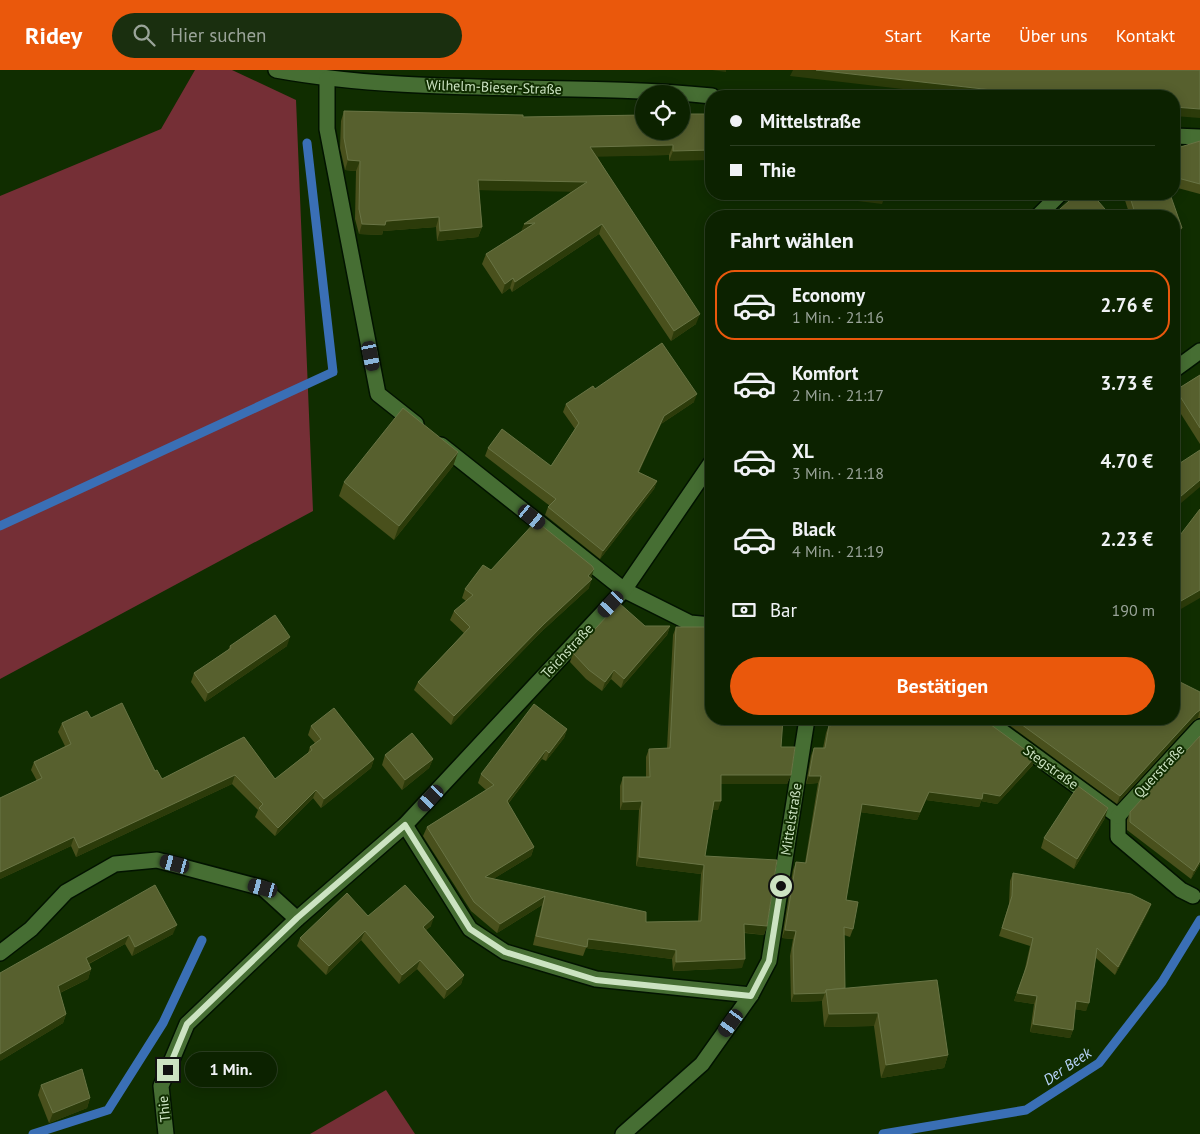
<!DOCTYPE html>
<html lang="de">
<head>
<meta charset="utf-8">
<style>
	:root { --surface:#0c2200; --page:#1a2f0f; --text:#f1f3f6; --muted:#9aa499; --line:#2c3f22; --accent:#ea580c }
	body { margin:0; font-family:"PT Sans",sans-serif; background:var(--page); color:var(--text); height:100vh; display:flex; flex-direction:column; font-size:19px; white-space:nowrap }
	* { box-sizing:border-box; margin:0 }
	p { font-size:16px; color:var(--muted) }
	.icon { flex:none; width:28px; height:28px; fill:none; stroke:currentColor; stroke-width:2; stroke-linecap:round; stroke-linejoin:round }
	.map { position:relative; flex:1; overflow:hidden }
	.panel { position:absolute; left:705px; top:140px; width:475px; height:515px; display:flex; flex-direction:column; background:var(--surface); border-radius:20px; box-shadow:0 2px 12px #0003,0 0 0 1px var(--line) }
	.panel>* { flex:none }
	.guide { position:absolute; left:705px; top:20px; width:475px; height:110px; border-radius:20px; box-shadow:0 2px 12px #0003,0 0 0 1px var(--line); display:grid; align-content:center; height:110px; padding:0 25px; background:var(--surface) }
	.buttons { position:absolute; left:635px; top:15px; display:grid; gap:10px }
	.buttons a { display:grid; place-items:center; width:55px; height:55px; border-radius:50%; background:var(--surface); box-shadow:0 2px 12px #0003,0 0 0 1px var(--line); font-size:25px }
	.end { position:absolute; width:22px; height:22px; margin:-11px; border:6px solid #cce3c2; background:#111; box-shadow:0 0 0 2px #111 }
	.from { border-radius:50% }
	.bubble { position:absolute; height:35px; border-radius:18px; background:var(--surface); box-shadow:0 2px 12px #0003,0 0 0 1px var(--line); font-size:16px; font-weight:800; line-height:35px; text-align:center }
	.car { position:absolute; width:15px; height:30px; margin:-15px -8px; border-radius:6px; box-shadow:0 0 4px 1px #0007; background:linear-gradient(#222 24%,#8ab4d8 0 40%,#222 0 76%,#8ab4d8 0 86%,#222 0) }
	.guide b { display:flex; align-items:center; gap:18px; height:48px; font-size:19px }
	.guide b+b { border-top:1px solid var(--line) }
	.guide i { width:12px; height:12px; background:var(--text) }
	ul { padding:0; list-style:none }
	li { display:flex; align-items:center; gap:15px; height:70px; margin:0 10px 8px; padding:0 15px; border:2px solid transparent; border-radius:20px }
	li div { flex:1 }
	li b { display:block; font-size:19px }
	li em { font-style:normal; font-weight:800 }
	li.on { border-color:var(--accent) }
	li>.icon { width:45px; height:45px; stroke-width:1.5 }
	h2 { padding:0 25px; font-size:22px; line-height:60px }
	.pay { display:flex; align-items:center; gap:12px; height:55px; padding:0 25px; font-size:19px }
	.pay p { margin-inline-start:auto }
	.button { display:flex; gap:10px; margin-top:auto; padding:10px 25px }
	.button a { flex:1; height:58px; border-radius:30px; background:var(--accent); color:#fff; font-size:20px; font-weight:800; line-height:58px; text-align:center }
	header { display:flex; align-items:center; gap:30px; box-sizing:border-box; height:70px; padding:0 25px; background:var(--accent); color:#fff }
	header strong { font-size:24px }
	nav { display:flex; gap:28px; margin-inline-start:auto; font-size:18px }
	.search { width:350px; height:45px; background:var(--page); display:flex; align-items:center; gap:12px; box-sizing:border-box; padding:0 18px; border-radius:28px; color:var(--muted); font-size:19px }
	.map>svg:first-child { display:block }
	.green { fill:#752f36 }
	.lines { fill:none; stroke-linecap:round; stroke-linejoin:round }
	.stream { stroke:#3a6fb5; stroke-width:9 }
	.minor-casing { stroke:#021300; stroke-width:18 }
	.minor { stroke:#466e33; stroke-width:15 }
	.wall { fill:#49501c }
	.shaded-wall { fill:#2c3b0a }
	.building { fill:#57602e; stroke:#697445 }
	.route { stroke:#cce3c2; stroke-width:6 }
	.labels { text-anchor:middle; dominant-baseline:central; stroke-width:4; stroke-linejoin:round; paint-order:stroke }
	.street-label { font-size:14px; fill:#cce3c2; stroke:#102d00 }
	.water-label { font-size:15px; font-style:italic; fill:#bad6fd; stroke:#102d00 }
</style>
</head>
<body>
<header>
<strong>Ridey</strong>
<div class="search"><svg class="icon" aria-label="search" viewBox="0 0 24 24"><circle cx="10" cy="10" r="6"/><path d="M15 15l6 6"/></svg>Hier suchen</div>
<nav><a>Start</a><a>Karte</a><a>Über uns</a><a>Kontakt</a></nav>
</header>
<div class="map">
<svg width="1200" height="1064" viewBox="0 0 1200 1064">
	<rect width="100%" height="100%" fill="#102d00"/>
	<g class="green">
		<polygon points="195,0 232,0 296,30 313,441 0,609 0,126 161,59"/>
		<polygon points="386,1020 415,1064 310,1064"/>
	</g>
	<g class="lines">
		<g class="stream">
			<polyline points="0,456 333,302 307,73"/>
			<polyline points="33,1064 108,1040 163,953 202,870"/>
			<polyline points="883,1064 1026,1040 1099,993 1162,912 1200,850"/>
		</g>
		<g class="minor-casing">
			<g id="minor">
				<path d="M 276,0 C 419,26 567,12 712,26"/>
				<polyline points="327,9 327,59 378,324 416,354"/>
				<polyline points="1174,66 1200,67"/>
				<polyline points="1038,146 1060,124"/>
				<polyline points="1174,300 1200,281"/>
				<polyline points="441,375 624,520 690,553 711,555"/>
				<polyline points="985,649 1118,746 1118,767 1181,820 1193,826"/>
				<polyline points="1118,746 1200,657"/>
				<polyline points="405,755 470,859 505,882 596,909 751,925"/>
				<polyline points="0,883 31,859 66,822 115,794 157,790 263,818 297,849"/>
				<polyline points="166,1064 161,1016 187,954 297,849 405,755 624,520 711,393"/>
				<polyline points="623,1064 702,994 751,925 769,891 807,649"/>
			</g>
		</g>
		<use href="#minor" class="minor"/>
	</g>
	<g class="wall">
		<polygon points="344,41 523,47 711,44 669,91 669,85 597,86 696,254 671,271 599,164 512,222 510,218 502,224 482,194 486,184 521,162 572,121 479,120 482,157 478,167 437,171 436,157 383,161 382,165 359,164 355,149 356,101 345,100 340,78 341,51"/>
		<polygon points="1200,71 1200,124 1174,117 1174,79"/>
		<polygon points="1123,124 1170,124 1178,168 1174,169 1174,146 1130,146"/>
		<polygon points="1200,305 1200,374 1174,333 1174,325 1176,320"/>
		<polygon points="595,319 694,332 661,354 639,402 657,411 654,419 600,489 545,445 548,437 550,436 485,386 488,378 551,396 575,359 563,342 566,334"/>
		<polygon points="458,382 453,396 394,470 339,426 344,412"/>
		<polygon points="491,500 589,518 541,562 451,655 414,620 418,612 464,563 450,550 454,541 466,531 462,528 465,519"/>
		<polygon points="645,556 670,556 667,565 621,618 611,609 602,621 586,609 570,592 573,583"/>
		<polygon points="676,557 781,677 791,705 787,714 721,714 718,740 712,740 705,786 767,856 764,865 744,863 742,898 673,901 672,889 586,878 583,886 533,875 542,835 497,863 471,841 423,766 427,757 486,720 478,713 481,704 567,659 564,668 546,691 542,689 508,734 534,777 531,786 493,809 646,852 698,851 701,804 636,796 639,740 620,740 620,716 623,707 646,707 646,687 649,679 667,678 673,565"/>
		<polygon points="230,576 287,576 205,632 191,612 194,603 228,580"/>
		<polygon points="1200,622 1200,648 1198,648 1193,651 1117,734 1001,649 1174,649"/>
		<polygon points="91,648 155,701 162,709 244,667 275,709 308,683 310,677 315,673 308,665 311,656 374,689 371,698 321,738 313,728 275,766 255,747 258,740 232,714 76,787 71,776 0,809 0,728 37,711 31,700 34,692 65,676 58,662 62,653"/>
		<polygon points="830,649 983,649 1033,695 997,734 981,731 979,737 926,730 917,750 860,742 846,830 853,859 850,867 844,865 845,918 948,985 944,998 881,1008 874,956 824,957 822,933 822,931 791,932 790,886 793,869 782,868 793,800 796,792 805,793 818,713 806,714 811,686 814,678 823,678 826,663 829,655 830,656"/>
		<polygon points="1200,666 1200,794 1191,809 1127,760 1127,750 1130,742"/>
		<polygon points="385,685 433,689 429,698 402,720 382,695"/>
		<polygon points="1105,748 1074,799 1041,778 1044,768"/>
		<polygon points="1013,803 1151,834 1148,842 1115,905 1096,888 1086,941 1075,939 1073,960 1070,968 1030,962 1034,934 1014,931 1024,903 1030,876 999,866 1009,834 1010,811"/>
		<polygon points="155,815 173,864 132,886 125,874 89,894 91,899 88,909 60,923 66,944 63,953 0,991"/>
		<polygon points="368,846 431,856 426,860 464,905 461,914 444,929 417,899 399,914 361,870 326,905 297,876 300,868"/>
		<polygon points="41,1015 90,1028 87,1038 49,1053 38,1025"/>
	</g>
	<g class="shaded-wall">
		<polygon points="712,0 726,0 726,2"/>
		<polygon points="793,0 816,0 1045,26 963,26 790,6"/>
		<polygon points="1174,37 1200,39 1200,48 1174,46"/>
		<polygon points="673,75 669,85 587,87 590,77"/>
		<polygon points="711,80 711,90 669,91 673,81"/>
		<polygon points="348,90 360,91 356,101 345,100"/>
		<polygon points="478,110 587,112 583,122 474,120"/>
		<polygon points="801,124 866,124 885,126 882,134"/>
		<polygon points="439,147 436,157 383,161 382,165 359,164 362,154"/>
		<polygon points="535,153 520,164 524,154"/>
		<polygon points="602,154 599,164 512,222 515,212"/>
		<polygon points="482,157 478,167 437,171 440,161"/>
		<polygon points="1182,158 1178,168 1174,169 1174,161"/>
		<polygon points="513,208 510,218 502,224 505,214"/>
		<polygon points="700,244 696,254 671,271 674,261"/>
		<polygon points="697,324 694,332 661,354 635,410 638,402 664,346"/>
		<polygon points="458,382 453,396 394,470 399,456"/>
		<polygon points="1200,410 1200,417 1174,439 1174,432"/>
		<polygon points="657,411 654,419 600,489 603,481"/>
		<polygon points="594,499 591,508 585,515 588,506"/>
		<polygon points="592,509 589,518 541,562 451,655 454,646 544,554"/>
		<polygon points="1200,520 1200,528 1174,543 1174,535"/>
		<polygon points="670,556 667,565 621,618 624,609"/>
		<polygon points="290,567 287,576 205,632 208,623"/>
		<polygon points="614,600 611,609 602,621 605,612"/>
		<polygon points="1200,640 1198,648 1193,651 1117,734 1120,726 1196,643"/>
		<polygon points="567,659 564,668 546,691 549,683"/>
		<polygon points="546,680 542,689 503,740 507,731"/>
		<polygon points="1035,687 1033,695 997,734 981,731 979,737 926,730 917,750 859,742 862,734 929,722 983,723"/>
		<polygon points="374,689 371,698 321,738 324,729"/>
		<polygon points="433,689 429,698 402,720 405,710"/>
		<polygon points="235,705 232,714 76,787 79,778"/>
		<polygon points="721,705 791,705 787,714 717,714"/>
		<polygon points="809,706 821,706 818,713 806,714"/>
		<polygon points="316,720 313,728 275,766 278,758"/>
		<polygon points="642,731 639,740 620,740 623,732"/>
		<polygon points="714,731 721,731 718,740 710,740"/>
		<polygon points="1108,738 1105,748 1074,799 1077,789"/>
		<polygon points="74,767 71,776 0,809 0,802"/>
		<polygon points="534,777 531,786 482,816 485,807"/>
		<polygon points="639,787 704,795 701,804 636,796"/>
		<polygon points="1200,791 1200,794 1191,809 1194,801"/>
		<polygon points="545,826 542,835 497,863 500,854"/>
		<polygon points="1151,834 1148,842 1115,905 1118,897"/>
		<polygon points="434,847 431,856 420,865 423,857"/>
		<polygon points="744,854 767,856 764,865 741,862"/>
		<polygon points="177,855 173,864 132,886 135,877"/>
		<polygon points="785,860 796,861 793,869 782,868"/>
		<polygon points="365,861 361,870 326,905 329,896"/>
		<polygon points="129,865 125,874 82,897 86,888"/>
		<polygon points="588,869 676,880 672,889 586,878"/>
		<polygon points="745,889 742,898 673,901 676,892"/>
		<polygon points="420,890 417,899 399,914 402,905"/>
		<polygon points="91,899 88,909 55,925 58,916"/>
		<polygon points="464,905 461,914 444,929 447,920"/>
		<polygon points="825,923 822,931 791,932 794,924"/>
		<polygon points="1017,923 1037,926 1034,934 1014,931"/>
		<polygon points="1076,931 1089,933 1086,941 1074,939"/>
		<polygon points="878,943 874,956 824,957 829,944"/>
		<polygon points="66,944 63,953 0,991 0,984"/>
		<polygon points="1033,954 1073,960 1070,968 1030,962"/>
		<polygon points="948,985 944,998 881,1008 886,995"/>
		<polygon points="90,1028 87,1038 49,1053 53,1043"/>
	</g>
	<g class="building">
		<polygon points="816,0 1200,0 1200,39 1174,37 1174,26 1045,26"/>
		<polygon points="344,41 523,45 523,47 644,45 644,61 681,61 681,44 711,44 711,80 673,81 673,75 590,77 700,244 674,261 602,154 515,212 513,208 505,214 486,184 535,153 524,154 587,112 478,110 482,157 440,161 439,147 386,151 385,155 362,154 359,139 360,91 348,90 344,68"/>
		<polygon points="1200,71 1200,114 1174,107 1174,79"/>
		<polygon points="866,124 886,124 885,126"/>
		<polygon points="1077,124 1092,124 1111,146 1052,146"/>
		<polygon points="1129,124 1170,124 1182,158 1174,161 1174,146 1136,146"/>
		<polygon points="933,142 936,146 927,146"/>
		<polygon points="662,273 697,324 664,346 638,402 657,411 603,481 548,437 556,429 488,378 502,359 551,396 579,353 566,334 593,316 595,319"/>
		<polygon points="1200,305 1200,358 1176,320"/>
		<polygon points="403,338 458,382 399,456 344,412"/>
		<polygon points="1200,380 1200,410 1174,432 1174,397"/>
		<polygon points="1200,439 1200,520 1174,535 1174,473"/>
		<polygon points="536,451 592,496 594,499 588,506 592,509 544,554 454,646 418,612 470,557 454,541 473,525 465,519 483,495 491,500"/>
		<polygon points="619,533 645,556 670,556 624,609 614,600 605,612 589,600 573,583"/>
		<polygon points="275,545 290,567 208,623 194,603 231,578 230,576"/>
		<polygon points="676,557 711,557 711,649 783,649 781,677 795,677 791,705 721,705 721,731 714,731 705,786 777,790 767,856 744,854 745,889 676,892 676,880 588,869 587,877 536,866 545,826 500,854 474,832 427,757 494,715 481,704 534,634 567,659 549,683 546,680 507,731 534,777 485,807 646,842 646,852 701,851 704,795 639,787 642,731 623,732 623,707 650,707 649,679 670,678"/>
		<polygon points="1174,609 1200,622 1200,640 1196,643 1120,726 1014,649 1174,649"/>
		<polygon points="122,633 155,701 157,700 162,709 244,667 275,709 312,680 310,677 321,669 311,656 334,638 374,689 324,729 316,720 278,758 259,738 263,734 235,705 79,778 74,767 0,802 0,728 42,708 34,692 71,674 62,653 87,641 91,648"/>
		<polygon points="832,649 983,649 1035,687 1000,726 983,723 982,729 929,722 920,742 862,734 846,830 858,832 853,859 844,857 845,918 826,920 825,923 794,924 793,878 796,861 785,860 796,792 806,793 821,706 809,706 814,678 825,678 829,655 831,656"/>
		<polygon points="412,663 433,689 405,710 385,685"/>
		<polygon points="1200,666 1200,791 1194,801 1130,752 1130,742"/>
		<polygon points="1078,716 1108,738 1077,789 1044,768"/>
		<polygon points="1013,803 1131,824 1151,834 1118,897 1097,878 1089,933 1076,931 1073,960 1033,954 1037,926 1017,923 1027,895 1033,868 1002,858 1012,826"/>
		<polygon points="155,815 177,855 135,877 129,865 86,888 91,899 58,916 66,944 0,984 0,903"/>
		<polygon points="405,815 434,847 423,857 464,905 447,920 420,890 402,905 365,861 329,896 300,868 347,823 368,846"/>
		<polygon points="937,910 948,985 886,995 878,943 829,944 826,920"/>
		<polygon points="82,999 90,1028 53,1043 41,1015"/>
	</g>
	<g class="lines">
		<polyline class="route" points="168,1000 187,954 297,848 405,755 470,859 505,882 596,910 751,926 769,891 781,816"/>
	</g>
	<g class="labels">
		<g class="street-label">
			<text transform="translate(494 17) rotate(2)">Wilhelm-Bieser-Straße</text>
			<text transform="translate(567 581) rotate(-47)">Teichstraße</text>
			<text transform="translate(1051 697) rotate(36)">Stegstraße</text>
			<text transform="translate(1159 701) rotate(-47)">Querstraße</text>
			<text transform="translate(791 749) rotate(-81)">Mittelstraße</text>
			<text transform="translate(164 1039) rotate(-96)">Thie</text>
		</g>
		<g class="water-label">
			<text transform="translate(1067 996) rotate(-34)">Der Beek</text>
		</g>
	</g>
</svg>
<div class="buttons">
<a><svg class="icon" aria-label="locate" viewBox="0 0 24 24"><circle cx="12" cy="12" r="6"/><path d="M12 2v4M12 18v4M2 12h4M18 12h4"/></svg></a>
</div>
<i class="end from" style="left:781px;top:816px"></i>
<i class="end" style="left:168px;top:1000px"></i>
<div class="bubble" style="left:185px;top:982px;width:92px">1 Min.</div>
<i class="car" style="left:371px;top:286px;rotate:169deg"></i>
<i class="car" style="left:532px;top:447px;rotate:129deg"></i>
<i class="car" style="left:611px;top:534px;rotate:223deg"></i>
<i class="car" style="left:431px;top:728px;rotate:223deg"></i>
<i class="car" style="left:175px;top:794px;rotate:285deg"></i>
<i class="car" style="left:263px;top:818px;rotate:285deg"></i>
<i class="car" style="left:731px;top:953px;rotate:216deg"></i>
<div class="guide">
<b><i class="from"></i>Mittelstraße</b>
<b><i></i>Thie</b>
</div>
<section class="panel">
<h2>Fahrt wählen</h2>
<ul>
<li class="on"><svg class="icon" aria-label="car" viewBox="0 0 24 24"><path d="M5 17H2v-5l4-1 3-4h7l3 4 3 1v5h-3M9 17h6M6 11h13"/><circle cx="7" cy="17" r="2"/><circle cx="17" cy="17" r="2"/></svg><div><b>Economy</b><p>1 Min. · 21:16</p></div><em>2.76 €</em></li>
<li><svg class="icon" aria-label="car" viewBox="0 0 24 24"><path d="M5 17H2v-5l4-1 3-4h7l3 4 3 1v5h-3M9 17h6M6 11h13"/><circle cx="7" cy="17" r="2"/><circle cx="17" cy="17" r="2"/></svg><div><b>Komfort</b><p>2 Min. · 21:17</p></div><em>3.73 €</em></li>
<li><svg class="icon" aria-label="car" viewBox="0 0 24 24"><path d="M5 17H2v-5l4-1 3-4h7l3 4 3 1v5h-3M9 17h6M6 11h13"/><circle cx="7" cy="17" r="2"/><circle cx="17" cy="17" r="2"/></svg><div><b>XL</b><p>3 Min. · 21:18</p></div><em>4.70 €</em></li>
<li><svg class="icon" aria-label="car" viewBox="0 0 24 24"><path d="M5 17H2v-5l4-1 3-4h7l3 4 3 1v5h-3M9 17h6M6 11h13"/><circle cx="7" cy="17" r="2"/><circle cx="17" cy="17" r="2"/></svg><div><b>Black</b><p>4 Min. · 21:19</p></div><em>2.23 €</em></li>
</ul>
<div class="pay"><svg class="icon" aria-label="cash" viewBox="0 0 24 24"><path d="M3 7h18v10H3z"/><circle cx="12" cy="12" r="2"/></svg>Bar<p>190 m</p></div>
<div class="button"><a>Bestätigen</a></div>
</section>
</div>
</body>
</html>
